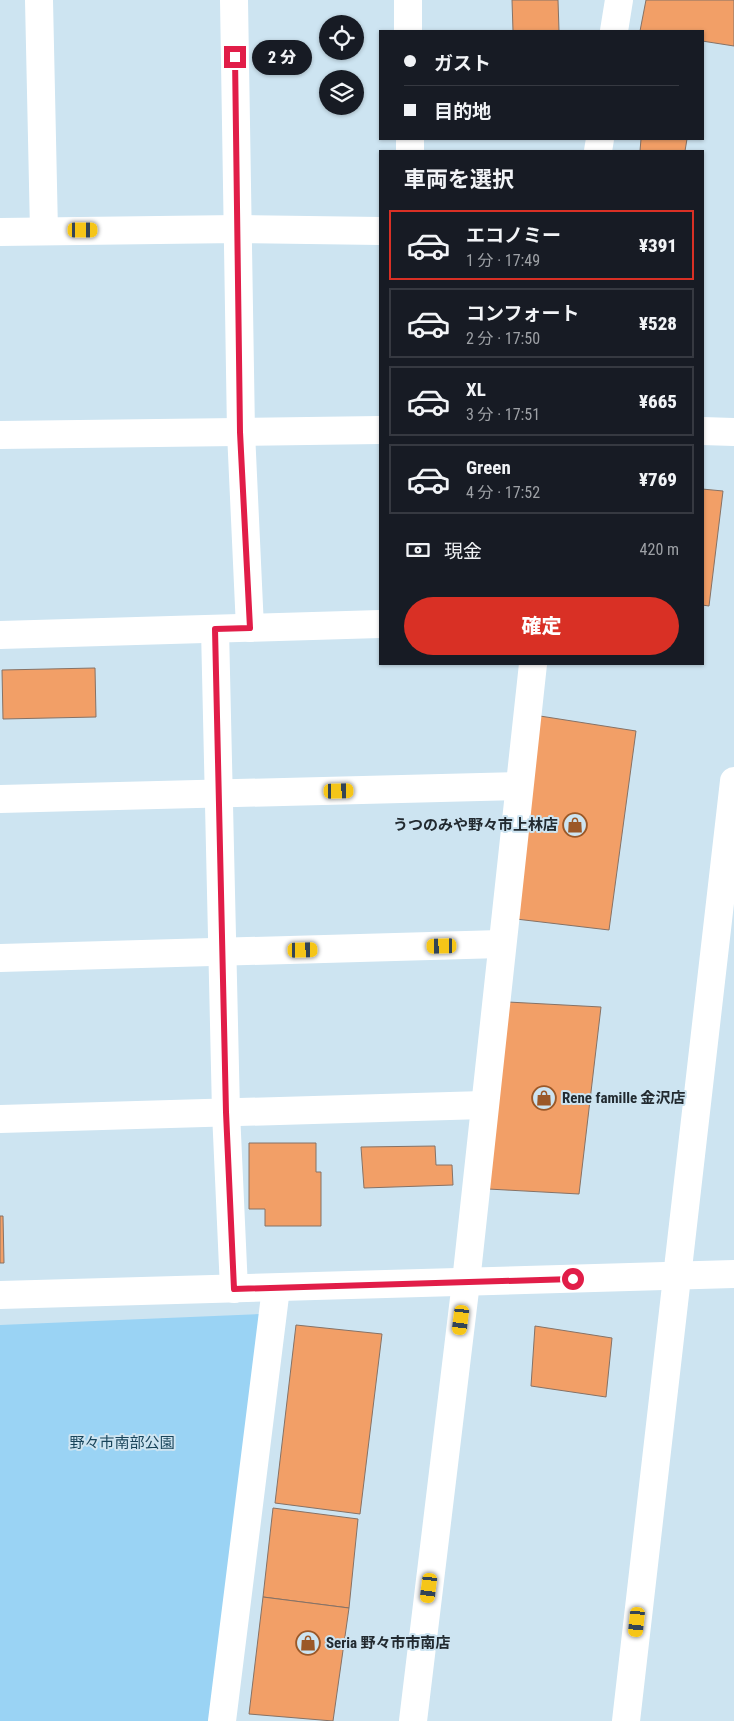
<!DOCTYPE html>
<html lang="ja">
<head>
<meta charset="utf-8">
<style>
	:root { --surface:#171b24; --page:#20242c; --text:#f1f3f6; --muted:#9ea1a6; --line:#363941; --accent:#d93025 }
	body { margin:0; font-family:"Roboto Condensed","Noto Sans JP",sans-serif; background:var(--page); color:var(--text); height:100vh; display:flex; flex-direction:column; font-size:19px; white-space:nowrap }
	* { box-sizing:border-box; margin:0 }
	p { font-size:16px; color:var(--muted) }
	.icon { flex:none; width:28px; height:28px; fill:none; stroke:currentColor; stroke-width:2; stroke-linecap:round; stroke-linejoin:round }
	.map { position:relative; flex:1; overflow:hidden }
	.side { position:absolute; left:379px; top:150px; width:325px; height:515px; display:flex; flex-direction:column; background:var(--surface); border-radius:0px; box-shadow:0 1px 4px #0004 }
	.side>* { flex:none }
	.hud { position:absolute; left:379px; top:30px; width:325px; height:110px; border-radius:0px; box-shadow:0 1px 4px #0004; display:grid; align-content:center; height:110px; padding:0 25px; background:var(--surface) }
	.controls { position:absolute; left:319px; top:15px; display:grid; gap:10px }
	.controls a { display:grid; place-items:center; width:45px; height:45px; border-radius:50%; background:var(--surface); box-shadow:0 1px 4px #0004; font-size:25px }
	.end { position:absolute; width:22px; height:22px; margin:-11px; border:6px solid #e11d48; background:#fff; box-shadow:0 0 0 2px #fff }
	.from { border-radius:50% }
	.bubble { position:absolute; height:35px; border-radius:18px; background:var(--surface); box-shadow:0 1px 4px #0004; font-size:16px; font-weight:800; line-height:35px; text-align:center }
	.car { position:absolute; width:15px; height:30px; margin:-15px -8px; border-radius:6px; box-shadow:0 0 4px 1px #0007; background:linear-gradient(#f5c518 24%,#345 0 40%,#f5c518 0 76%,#345 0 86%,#f5c518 0) }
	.hud b { display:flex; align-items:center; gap:18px; height:48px; font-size:19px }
	.hud b+b { border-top:1px solid var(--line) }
	.hud i { width:12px; height:12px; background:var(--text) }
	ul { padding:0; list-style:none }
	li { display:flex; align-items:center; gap:15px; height:70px; margin:0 10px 8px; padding:0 15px; border:2px solid var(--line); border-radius:0px }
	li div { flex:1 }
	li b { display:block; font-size:19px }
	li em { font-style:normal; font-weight:800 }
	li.selected { border-color:var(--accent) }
	li>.icon { width:45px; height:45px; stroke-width:1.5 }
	h2 { padding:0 25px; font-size:22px; line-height:60px }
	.pay { display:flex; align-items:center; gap:12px; height:55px; padding:0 25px; font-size:19px }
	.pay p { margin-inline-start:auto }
	.button { display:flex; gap:10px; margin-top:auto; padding:10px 25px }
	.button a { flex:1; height:58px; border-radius:30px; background:var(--accent); color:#fff; font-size:20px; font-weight:800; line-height:58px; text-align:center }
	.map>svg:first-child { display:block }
	.green { fill:#9ad3f4 }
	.building { fill:#f29f67; stroke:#867266 }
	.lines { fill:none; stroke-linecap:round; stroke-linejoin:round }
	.minor { stroke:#fff; stroke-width:28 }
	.tertiary { stroke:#fff; stroke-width:28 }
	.route { stroke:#e11d48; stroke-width:6 }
	.labels { text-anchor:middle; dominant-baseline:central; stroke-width:4; stroke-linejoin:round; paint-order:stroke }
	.poi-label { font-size:15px; font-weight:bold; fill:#222a30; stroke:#cde4f1; text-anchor:start }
	.park-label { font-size:15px; fill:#18445a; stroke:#cde4f1 }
</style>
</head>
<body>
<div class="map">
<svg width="734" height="1721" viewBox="0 0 734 1721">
	<rect width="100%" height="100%" fill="#cde4f1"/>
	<polygon class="green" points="260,1314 212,1721 0,1721 0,1325"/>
	<g class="building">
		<polygon points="512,0 558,0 559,31 513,31"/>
		<polygon points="646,0 734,0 734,46 702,41 702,31 640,31"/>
		<polygon points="641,139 687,139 685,151 640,151"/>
		<polygon points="702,489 723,491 709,606 702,605"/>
		<polygon points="95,668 96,717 3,719 2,670"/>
		<polygon points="540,716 636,731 609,930 516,919"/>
		<polygon points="508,1002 601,1007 579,1194 488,1189"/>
		<polygon points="249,1143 316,1143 316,1172 321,1172 321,1226 265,1226 265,1209 249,1209"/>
		<polygon points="435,1146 436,1165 452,1165 453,1185 364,1188 361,1147"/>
		<polygon points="0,1216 3,1216 4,1263 0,1263"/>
		<polygon points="296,1325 382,1334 360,1514 275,1503"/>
		<polygon points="535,1326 612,1338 606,1397 531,1386"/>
		<polygon points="273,1508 358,1519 349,1608 263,1597"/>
		<polygon points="263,1597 349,1608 333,1721 249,1714"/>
	</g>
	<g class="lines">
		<g class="minor">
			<polyline points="39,0 44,231"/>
			<polyline points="234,0 241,432 250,628"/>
			<polyline points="408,0 408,31"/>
			<polyline points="614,31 619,0"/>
			<polyline points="410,139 410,151"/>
			<polyline points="598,151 600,139"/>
			<polyline points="0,232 238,229 380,231"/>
			<polyline points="215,629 226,1112 234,1289"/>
			<polyline points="0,635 380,624"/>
			<polyline points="0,799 519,786"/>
			<polyline points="0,958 501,944"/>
			<polyline points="0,1119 484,1105"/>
			<polyline points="466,1282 533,664"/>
			<polyline points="222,1721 276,1288"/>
		</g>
		<g class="tertiary">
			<polyline points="702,431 734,432"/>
			<polyline points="0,435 380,430"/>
			<polyline points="0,1295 734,1274"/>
			<polyline points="413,1721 466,1282"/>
			<polyline points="626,1721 734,781"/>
		</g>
	</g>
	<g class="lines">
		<polyline class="route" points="235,57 240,432 250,628 215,629 226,1112 234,1289 573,1279"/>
	</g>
	<defs>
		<g id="shop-ring" transform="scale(1.25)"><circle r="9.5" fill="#cde4f1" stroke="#9b5828" stroke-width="1.5"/><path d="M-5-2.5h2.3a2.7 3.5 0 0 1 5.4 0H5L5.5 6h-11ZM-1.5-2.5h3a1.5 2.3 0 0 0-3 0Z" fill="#9b5828"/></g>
	</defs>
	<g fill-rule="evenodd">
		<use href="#shop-ring" x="575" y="825"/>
		<use href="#shop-ring" x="544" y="1098"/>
		<use href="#shop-ring" x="308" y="1643"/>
	</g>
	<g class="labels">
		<g class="poi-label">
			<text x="558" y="825" text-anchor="end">うつのみや野々市上林店</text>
			<text x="562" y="1098">Rene famille 金沢店</text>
			<text x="326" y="1643">Seria 野々市市南店</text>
		</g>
		<g class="park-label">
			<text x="122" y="1443">野々市南部公園</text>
		</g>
	</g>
</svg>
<div class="controls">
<a><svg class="icon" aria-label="locate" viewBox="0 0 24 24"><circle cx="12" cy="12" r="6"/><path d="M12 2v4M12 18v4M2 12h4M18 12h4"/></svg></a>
<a><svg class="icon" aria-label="layers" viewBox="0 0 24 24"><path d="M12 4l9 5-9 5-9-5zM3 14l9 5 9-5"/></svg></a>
</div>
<i class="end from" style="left:573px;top:1279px"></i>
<i class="end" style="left:235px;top:57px"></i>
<div class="bubble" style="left:252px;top:40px;width:60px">2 分</div>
<i class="car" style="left:83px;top:230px;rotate:90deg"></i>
<i class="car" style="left:339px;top:791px;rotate:89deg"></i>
<i class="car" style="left:442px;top:946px;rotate:269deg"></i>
<i class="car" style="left:303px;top:950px;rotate:89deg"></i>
<i class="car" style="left:461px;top:1320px;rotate:187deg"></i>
<i class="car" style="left:429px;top:1588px;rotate:187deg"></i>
<i class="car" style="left:637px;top:1622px;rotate:186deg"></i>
<div class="hud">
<b><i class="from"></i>ガスト</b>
<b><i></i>目的地</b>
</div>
<section class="side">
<h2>車両を選択</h2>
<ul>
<li class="selected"><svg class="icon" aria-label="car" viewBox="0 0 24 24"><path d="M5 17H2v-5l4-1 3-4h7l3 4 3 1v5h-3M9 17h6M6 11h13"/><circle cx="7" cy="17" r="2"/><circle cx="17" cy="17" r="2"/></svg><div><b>エコノミー</b><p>1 分 · 17:49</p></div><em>¥391</em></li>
<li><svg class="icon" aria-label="car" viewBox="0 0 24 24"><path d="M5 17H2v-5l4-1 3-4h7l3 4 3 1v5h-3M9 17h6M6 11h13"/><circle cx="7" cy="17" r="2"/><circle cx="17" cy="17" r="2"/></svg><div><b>コンフォート</b><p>2 分 · 17:50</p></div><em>¥528</em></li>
<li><svg class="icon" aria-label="car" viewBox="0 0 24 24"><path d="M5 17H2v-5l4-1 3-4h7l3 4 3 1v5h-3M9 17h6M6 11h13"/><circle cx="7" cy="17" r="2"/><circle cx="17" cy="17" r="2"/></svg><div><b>XL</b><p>3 分 · 17:51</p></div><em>¥665</em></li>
<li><svg class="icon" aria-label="car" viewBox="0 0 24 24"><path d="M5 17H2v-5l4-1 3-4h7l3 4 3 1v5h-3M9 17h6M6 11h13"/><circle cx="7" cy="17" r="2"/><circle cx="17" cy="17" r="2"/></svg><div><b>Green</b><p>4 分 · 17:52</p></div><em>¥769</em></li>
</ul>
<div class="pay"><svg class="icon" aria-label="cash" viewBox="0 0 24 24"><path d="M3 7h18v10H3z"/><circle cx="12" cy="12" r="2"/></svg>現金<p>420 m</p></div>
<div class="button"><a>確定</a></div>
</section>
</div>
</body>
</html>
